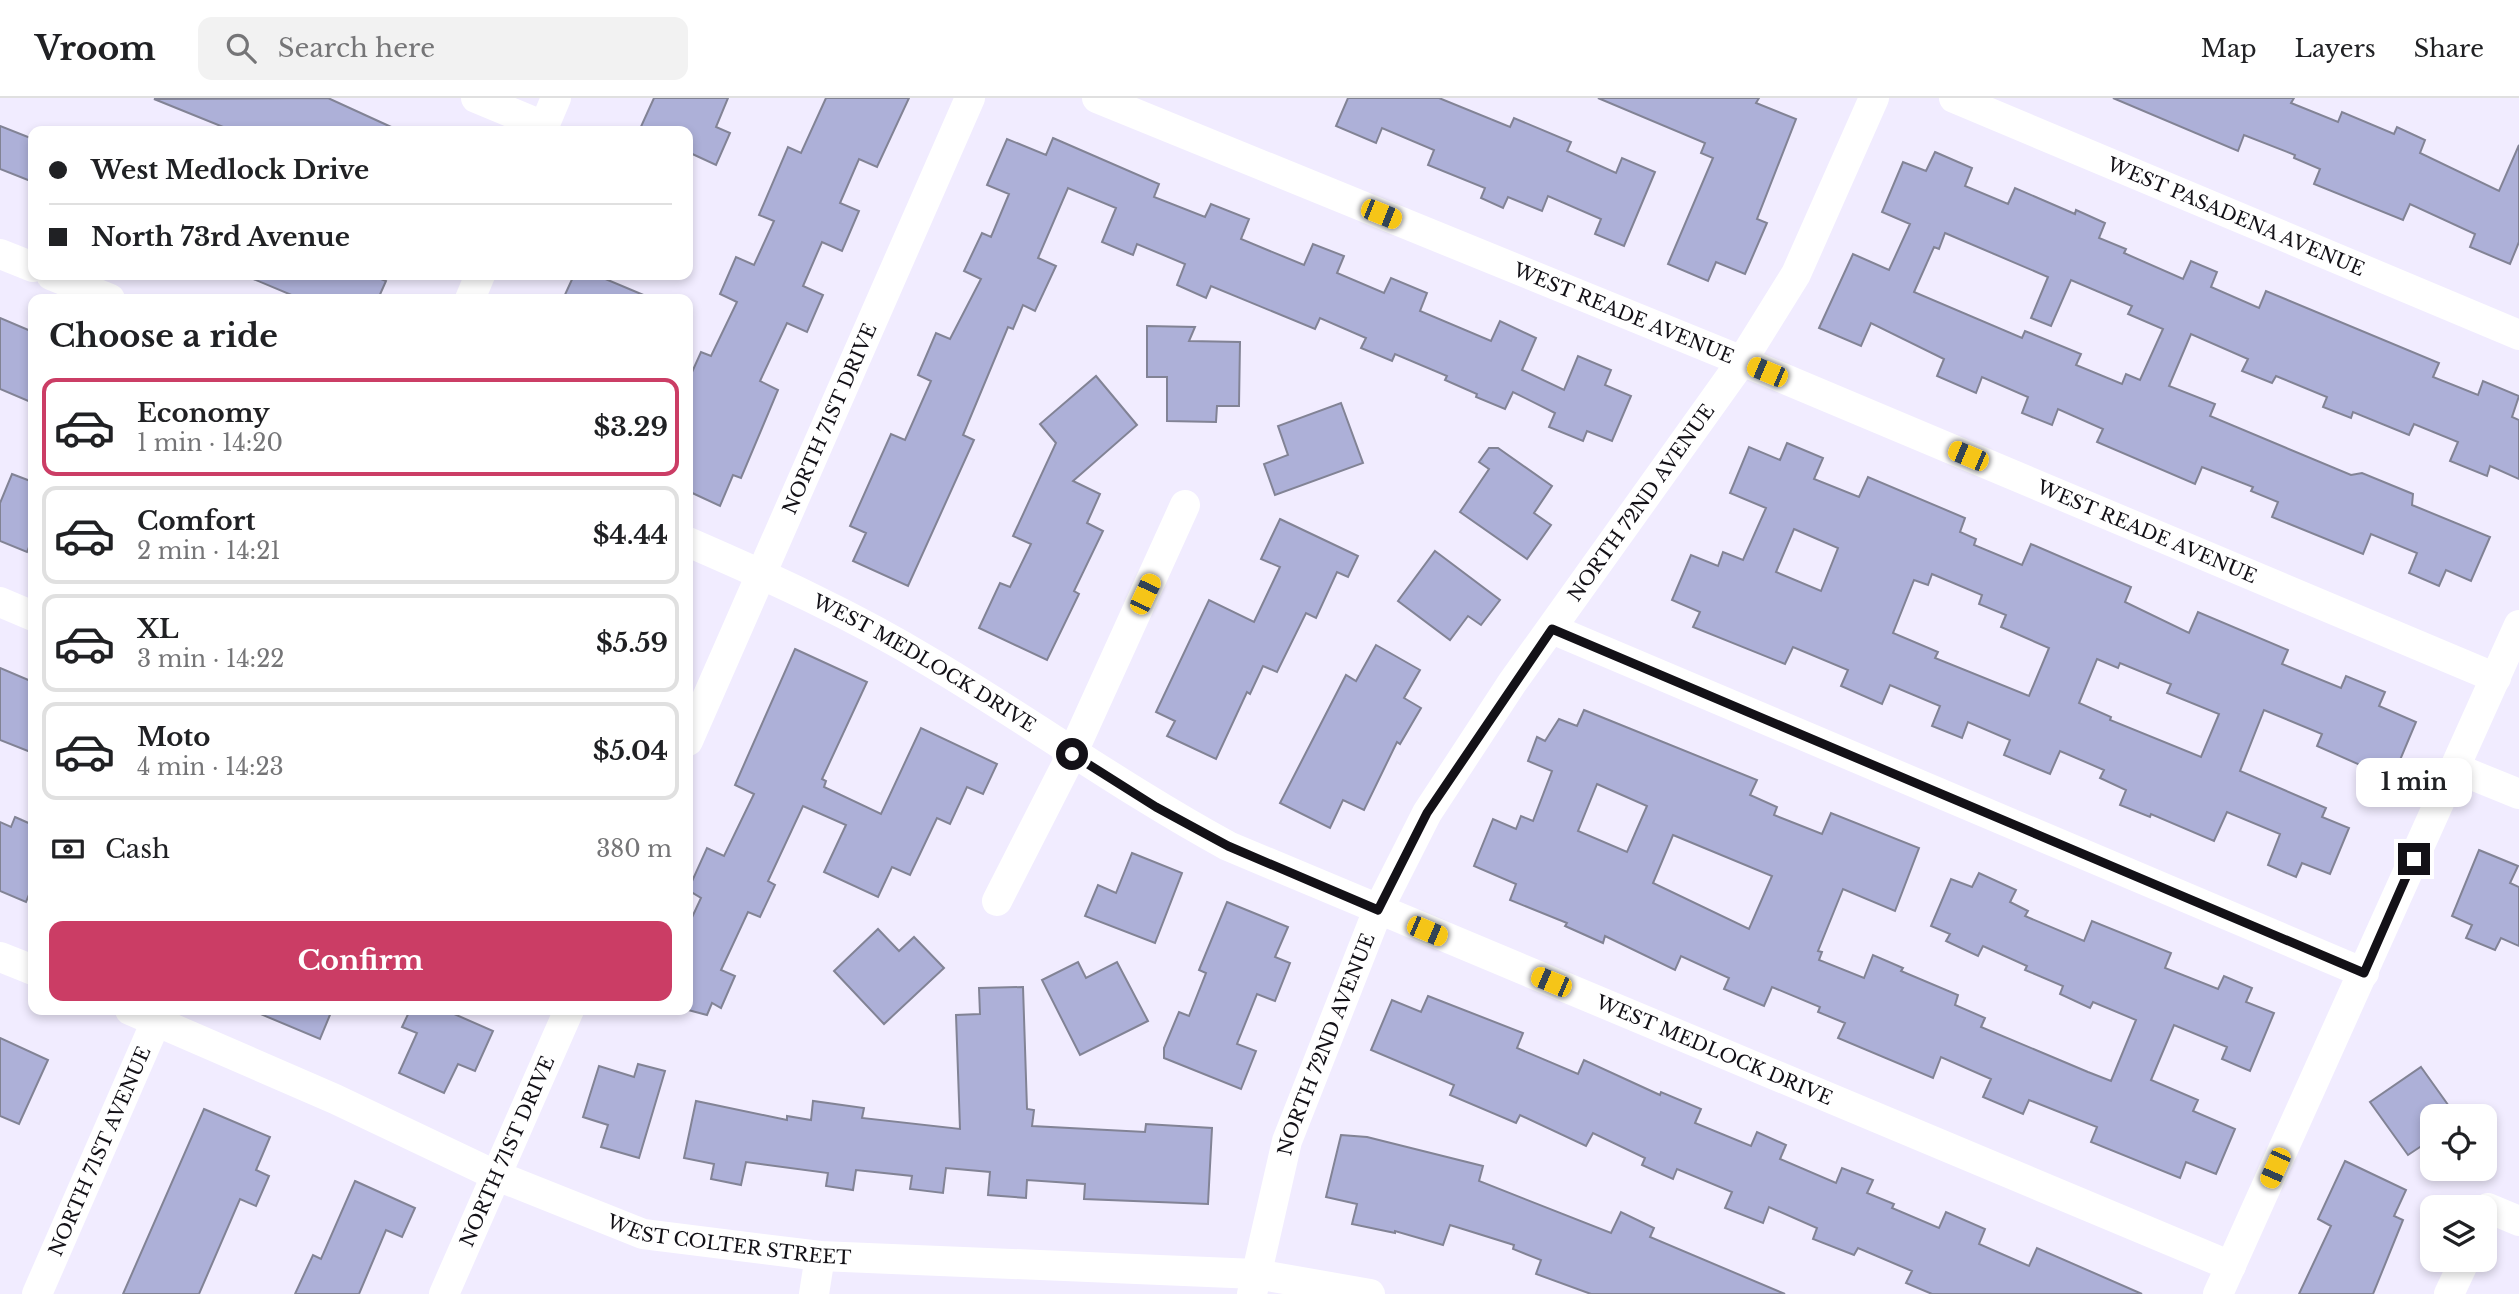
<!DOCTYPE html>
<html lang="en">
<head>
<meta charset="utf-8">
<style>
	:root { --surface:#fff; --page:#f2f2f2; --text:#202124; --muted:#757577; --line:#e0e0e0; --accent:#cb3d65 }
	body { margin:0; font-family:"Libre Baskerville",serif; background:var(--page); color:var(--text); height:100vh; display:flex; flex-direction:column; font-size:26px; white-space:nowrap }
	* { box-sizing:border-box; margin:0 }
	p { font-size:23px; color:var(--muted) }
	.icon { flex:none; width:38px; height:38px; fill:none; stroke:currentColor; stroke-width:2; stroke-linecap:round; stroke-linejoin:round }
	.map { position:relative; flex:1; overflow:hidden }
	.details { position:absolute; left:28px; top:196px; width:665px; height:721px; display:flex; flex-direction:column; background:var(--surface); border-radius:14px; box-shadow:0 4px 10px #0003 }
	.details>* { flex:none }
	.guide { position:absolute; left:28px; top:28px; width:665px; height:154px; border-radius:14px; box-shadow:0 4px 10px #0003; display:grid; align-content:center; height:154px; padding:0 21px; background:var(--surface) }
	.buttons { position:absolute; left:2420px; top:1006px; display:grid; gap:14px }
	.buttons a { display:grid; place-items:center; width:77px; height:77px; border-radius:14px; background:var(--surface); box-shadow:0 4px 10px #0003; font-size:35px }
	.end { position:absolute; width:32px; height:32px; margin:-16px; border:9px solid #131117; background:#fff; box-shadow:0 0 0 4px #fff }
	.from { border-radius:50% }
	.bubble { position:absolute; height:49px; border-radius:14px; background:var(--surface); box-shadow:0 4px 10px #0003; font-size:23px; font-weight:700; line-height:49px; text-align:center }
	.car { position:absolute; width:21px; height:42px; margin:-21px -10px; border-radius:9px; box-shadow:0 0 5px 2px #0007; background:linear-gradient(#f5c518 24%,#345 0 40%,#f5c518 0 76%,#345 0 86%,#f5c518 0) }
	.guide b { display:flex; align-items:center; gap:24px; height:66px; font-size:26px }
	.guide b+b { border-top:2px solid var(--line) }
	.guide i { width:18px; height:18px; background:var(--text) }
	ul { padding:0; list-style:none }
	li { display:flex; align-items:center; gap:21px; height:98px; margin:0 14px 10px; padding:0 7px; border:4px solid var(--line); border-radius:14px }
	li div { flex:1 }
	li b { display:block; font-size:26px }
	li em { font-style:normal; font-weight:700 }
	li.current { border-color:var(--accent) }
	li>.icon { width:63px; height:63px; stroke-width:1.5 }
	h2 { padding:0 21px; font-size:32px; line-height:84px }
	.pay { display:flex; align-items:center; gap:18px; height:77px; padding:0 21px; font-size:26px }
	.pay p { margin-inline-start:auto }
	.cta { display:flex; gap:14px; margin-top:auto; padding:14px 21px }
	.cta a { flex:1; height:80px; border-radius:14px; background:var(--accent); color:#fff; font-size:28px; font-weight:700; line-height:80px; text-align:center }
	header { display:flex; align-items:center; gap:42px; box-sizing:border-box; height:98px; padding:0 35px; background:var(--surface); border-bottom:2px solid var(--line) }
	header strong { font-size:33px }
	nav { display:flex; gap:38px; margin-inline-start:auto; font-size:24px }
	.search { width:490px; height:63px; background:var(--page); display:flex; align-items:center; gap:18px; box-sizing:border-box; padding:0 24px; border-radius:14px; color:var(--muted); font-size:26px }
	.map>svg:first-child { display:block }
	.building { fill:#adb0d8; stroke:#828395; stroke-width:2; fill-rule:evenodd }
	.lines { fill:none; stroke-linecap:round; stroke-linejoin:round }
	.minor { stroke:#fff; stroke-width:30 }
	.route { stroke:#131117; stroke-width:9 }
	.labels { text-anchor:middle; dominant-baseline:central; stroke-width:6; stroke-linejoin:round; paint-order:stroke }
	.street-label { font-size:19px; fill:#131117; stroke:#fcfcfc }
</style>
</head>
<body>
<header>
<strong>Vroom</strong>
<div class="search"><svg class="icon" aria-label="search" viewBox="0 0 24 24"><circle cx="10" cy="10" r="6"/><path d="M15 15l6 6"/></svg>Search here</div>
<nav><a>Map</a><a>Layers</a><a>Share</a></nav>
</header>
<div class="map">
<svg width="2519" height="1196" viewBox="0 0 2519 1196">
	<rect width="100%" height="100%" fill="#f1ecff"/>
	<g class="building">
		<polygon points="328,0 400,33 233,33 154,1"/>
		<polygon points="654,0 728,0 716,29 730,35 716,67 688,54 688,33 639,33"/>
		<polygon points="826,0 909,0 877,69 859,61 840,105 859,113 842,153 822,144 803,188 823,197 807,234 787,225 760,283 778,292 741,380 733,377 720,408 688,393 688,283 701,254 711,258 737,204 720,196 736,159 754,167 774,123 759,117 788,49 801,55"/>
		<polygon points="1348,0 1439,0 1510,29 1514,20 1571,44 1567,53 1616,75 1622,60 1655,74 1624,148 1595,136 1601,121 1548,98 1542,113 1508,99 1503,110 1481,100 1485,90 1428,67 1434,52 1382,30 1376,45 1336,28"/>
		<polygon points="1598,0 1759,0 1756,5 1796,21 1757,121 1767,125 1745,176 1716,164 1708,183 1668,166 1713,60 1701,55 1705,45"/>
		<polygon points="2113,0 2294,0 2291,5 2338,24 2342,14 2394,36 2397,29 2425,42 2420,55 2499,93 2519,47 2519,144 2510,166 2470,149 2475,136 2410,106 2403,122 2314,86 2320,71 2294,60 2295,57 2244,37 2238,53"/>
		<polygon points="0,28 33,41 33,84 0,71"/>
		<polygon points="1053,40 1159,86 1154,99 1205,119 1211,106 1249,121 1241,141 1304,167 1313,146 1344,158 1337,175 1384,195 1391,180 1427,195 1420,213 1491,243 1500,223 1536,240 1522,272 1564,292 1578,258 1611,272 1605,287 1631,298 1612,343 1587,333 1583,343 1549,329 1555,315 1513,294 1505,311 1476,299 1477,296 1445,282 1447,278 1395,256 1392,263 1361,250 1366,240 1320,220 1315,231 1211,188 1206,200 1177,187 1185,166 1137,146 1133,157 1102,144 1116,110 1068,90 1038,160 1056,168 1035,213 1023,207 1013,231 1008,229 963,337 974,342 908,488 853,463 866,435 850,428 891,336 905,342 931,283 918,277 936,235 950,241 981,181 964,173 982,135 991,139 1009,96 987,87 1007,41 1046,57"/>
		<path d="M 1935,54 L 1972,70 L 1965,88 L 2008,106 L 2015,90 L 2075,116 L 2076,112 L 2105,125 L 2099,140 L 2126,151 L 2124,155 L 2183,181 L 2191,163 L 2217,174 L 2211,189 L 2259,210 L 2266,193 L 2439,265 L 2433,279 L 2478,297 L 2483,283 L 2519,298 L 2512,319 L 2519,322 L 2519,381 L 2490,368 L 2487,378 L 2450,363 L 2458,344 L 2414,326 L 2409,337 L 2353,314 L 2351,320 L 2323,309 L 2327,299 L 2276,278 L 2272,285 L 2242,273 L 2248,261 L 2191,236 L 2169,288 L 2215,306 L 2210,318 L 2351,377 L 2362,375 L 2413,396 L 2412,407 L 2490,439 L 2471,483 L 2446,472 L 2439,488 L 2409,475 L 2417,455 L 2371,436 L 2363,456 L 2272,419 L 2278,404 L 2251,393 L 2253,389 L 2202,369 L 2195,386 L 2097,344 L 2103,331 L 2058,311 L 2052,327 L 2022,315 L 2028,299 L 1982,279 L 1976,295 L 1937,278 L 1944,261 L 1871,225 L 1861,248 L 1819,230 L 1853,156 L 1889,172 L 1910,126 L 1882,114 L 1903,64 L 1926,73 ZM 1945,135 L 2048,179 L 2031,220 L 2051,228 L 2071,182 L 2132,208 L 2128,216 L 2163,231 L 2140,282 L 2126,276 L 2122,286 L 2076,267 L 2081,256 L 2025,233 L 2022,240 L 1914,194 L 1934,149 L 1939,151 Z"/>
		<polygon points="244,177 371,177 386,183 378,201 301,201"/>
		<polygon points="574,177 596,177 653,201 563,201"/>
		<polygon points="0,220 33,234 33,305 0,291"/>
		<polygon points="1147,228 1195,229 1189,243 1240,244 1239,308 1217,308 1216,324 1167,323 1167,279 1147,279"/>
		<polygon points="1096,278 1137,327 1073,383 1100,396 1087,425 1103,433 1074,493 1079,496 1047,562 979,530 1000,485 1010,489 1031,446 1013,438 1056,345 1040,326"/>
		<polygon points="1341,305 1363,365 1275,397 1264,366 1288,357 1278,328"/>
		<path d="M 1787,345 L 1823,360 L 1814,381 L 1859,399 L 1868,379 L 1965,420 L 1960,434 L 1976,441 L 1974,447 L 2022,467 L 2031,446 L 2131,489 L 2125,504 L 2189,535 L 2198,514 L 2288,552 L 2282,566 L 2341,590 L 2346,578 L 2385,594 L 2379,608 L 2416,624 L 2392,681 L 2317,648 L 2322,636 L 2264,612 L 2240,673 L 2326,710 L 2322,719 L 2349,730 L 2330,776 L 2302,765 L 2296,779 L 2268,767 L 2280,736 L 2227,714 L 2214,743 L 2151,716 L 2150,719 L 2120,707 L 2126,692 L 2100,680 L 2104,672 L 2060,653 L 2050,676 L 2004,657 L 2010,642 L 1968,624 L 1962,640 L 1932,628 L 1940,608 L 1890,587 L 1882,606 L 1841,588 L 1848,572 L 1793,549 L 1785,566 L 1693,529 L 1700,514 L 1672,502 L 1691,457 L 1718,468 L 1723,454 L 1743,462 L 1766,410 L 1730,395 L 1749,349 L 1780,362 ZM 1794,431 L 1838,450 L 1821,493 L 1776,474 ZM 1932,476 L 1982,497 L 1979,506 L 2006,517 L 2001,529 L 2049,550 L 2029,598 L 1935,560 L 1938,554 L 1893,535 L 1914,482 L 1928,487 ZM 2097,561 L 2118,570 L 2120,565 L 2171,586 L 2167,595 L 2219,616 L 2201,659 L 2110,622 L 2111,619 L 2079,605 Z"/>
		<polygon points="1489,350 1498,350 1552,388 1534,415 1551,427 1527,461 1460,414 1489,371 1479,364"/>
		<polygon points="12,376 33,384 33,439 27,454 0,443 0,405"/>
		<polygon points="1280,421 1358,458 1348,479 1337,474 1316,520 1306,515 1277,574 1263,568 1250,596 1247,594 1216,661 1167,638 1175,623 1156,614 1209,502 1254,524 1280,469 1261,461"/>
		<polygon points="1435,453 1500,502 1481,527 1468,518 1450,542 1398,503"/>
		<polygon points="1376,547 1420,572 1404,600 1421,610 1400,646 1397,644 1364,712 1343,702 1330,730 1280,705 1346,577 1356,583"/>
		<polygon points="795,551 867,584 822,681 826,683 824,689 881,716 921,630 997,666 983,696 967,689 950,726 937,720 910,777 892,769 878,799 824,774 846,727 803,708 768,783 775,787 760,819 748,814 721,872 735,878 721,910 712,905 707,917 688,912 688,828 701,800 688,792 707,750 724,758 754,696 735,687"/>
		<polygon points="0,570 33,584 33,655 0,642"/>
		<path d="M 1584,612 L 1757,682 L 1750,697 L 1777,709 L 1774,717 L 1822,736 L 1831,715 L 1919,750 L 1895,813 L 1843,791 L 1818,853 L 1822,854 L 1819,862 L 1864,880 L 1873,857 L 1903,870 L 1901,873 L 1958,897 L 1955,907 L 1985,920 L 1981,929 L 2088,974 L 2111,983 L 2136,922 L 2093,904 L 2090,910 L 2060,896 L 2063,888 L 2025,872 L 2027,868 L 1983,848 L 1978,858 L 1946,843 L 1950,836 L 1931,828 L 1951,781 L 1972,789 L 1979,775 L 2016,792 L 2010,804 L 2028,813 L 2025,818 L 2084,843 L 2092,823 L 2171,855 L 2165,870 L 2218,891 L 2224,878 L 2252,890 L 2246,904 L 2274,915 L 2250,973 L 2222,961 L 2227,949 L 2174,927 L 2151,982 L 2198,1002 L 2193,1013 L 2235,1031 L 2216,1076 L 2186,1064 L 2180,1080 L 2091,1044 L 2097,1029 L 2029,1002 L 2023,1016 L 1983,999 L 1991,981 L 1941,959 L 1933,980 L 1838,940 L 1845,925 L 1818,914 L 1820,909 L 1772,889 L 1764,908 L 1724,891 L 1729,880 L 1681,858 L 1675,872 L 1605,838 L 1603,845 L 1565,828 L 1567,825 L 1510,802 L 1516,786 L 1474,768 L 1493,721 L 1516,731 L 1521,718 L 1533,723 L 1552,673 L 1528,663 L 1537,639 L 1545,643 L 1559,621 L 1577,628 ZM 1597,686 L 1647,708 L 1627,754 L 1578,733 ZM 1673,737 L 1772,778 L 1749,831 L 1653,785 Z"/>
		<polygon points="15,719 33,727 33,787 26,804 0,793 0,724 11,729"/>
		<polygon points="2479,752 2518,768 2510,785 2519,789 2519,848 2501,840 2495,852 2466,840 2472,827 2452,818"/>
		<polygon points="1132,755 1182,775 1155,845 1085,818 1098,787 1116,795"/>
		<polygon points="1227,804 1288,829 1275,859 1290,865 1275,903 1257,896 1237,946 1256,953 1241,991 1164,960 1164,950 1179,914 1189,918 1206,875 1199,872"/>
		<polygon points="878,831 899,853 914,839 944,870 884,926 834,873"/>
		<polygon points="1078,864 1086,880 1117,864 1148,923 1080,957 1042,882"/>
		<polygon points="1023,889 1027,1011 1034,1012 1032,1028 1145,1034 1146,1026 1212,1030 1208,1106 1084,1101 1085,1086 1027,1082 1026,1100 988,1097 990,1074 946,1070 943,1095 910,1091 912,1078 856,1072 853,1092 826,1088 828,1075 746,1064 741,1087 711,1081 714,1066 684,1060 696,1003 787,1022 787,1018 811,1022 813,1003 864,1010 862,1020 960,1031 956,917 980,916 979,890"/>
		<polygon points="1428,898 1523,935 1517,950 1578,976 1584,962 1660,997 1661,994 1701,1011 1695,1025 1751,1048 1757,1034 1786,1047 1780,1061 1836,1085 1842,1070 1873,1082 1867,1095 1894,1106 1892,1110 1939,1130 1946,1114 1985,1131 1979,1146 2029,1168 2037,1150 2142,1196 1932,1196 1906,1185 1912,1173 1858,1150 1854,1157 1813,1141 1817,1130 1769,1109 1763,1125 1725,1110 1732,1094 1677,1071 1673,1081 1642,1067 1645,1060 1593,1035 1586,1048 1520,1017 1516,1025 1450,997 1454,987 1371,952 1392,902 1421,914"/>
		<polygon points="251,912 332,912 320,941"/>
		<polygon points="410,912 445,912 493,933 475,973 458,966 444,995 399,975 417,935 402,929"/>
		<polygon points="0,940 48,962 19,1026 0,1018"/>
		<polygon points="638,966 665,973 639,1060 601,1049 608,1027 583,1019 599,968 634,979"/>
		<polygon points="2421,969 2456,1018 2432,1018 2429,1043 2408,1057 2370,1004"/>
		<polygon points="204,1011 270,1039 256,1072 269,1078 256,1108 240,1101 199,1196 123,1196"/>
		<polygon points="1341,1037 1367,1039 1483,1068 1479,1083 1611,1135 1621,1114 1654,1130 1650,1139 1785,1196 1591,1196 1536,1176 1541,1162 1513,1151 1514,1147 1450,1127 1443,1147 1395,1133 1395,1135 1352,1126 1357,1106 1326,1099"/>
		<polygon points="2345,1063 2406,1092 2394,1118 2403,1122 2373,1196 2299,1196 2331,1128 2318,1121"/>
		<polygon points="355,1083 415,1110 402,1139 386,1132 359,1196 295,1196 313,1157 321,1161"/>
	</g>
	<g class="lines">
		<g class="minor">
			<polyline points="476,0 544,28"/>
			<path id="s1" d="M 1097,0 L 1742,263 L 2496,580"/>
			<path id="s2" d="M 1954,0 L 2519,237"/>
			<polyline points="542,33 556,0"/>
			<polyline points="0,156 33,169"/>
			<polyline points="51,177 110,201"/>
			<polyline points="470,201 480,177"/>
			<path id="s3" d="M 688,444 C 771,480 853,517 930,564 C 1031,624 1125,692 1228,748 L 2231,1168"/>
			<polyline points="0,504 33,518"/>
			<polyline points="1552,531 2364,875"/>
			<path id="s4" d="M 688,643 L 970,0"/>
			<polyline points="2455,670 2519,696"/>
			<polyline points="997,803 1072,656 1185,407"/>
			<polyline points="0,859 33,872"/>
			<path id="s5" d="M 130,912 L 335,1001 L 495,1077 L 643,1136 L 820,1158 L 1256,1176 L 1370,1196"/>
			<polyline points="2485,1117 2488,1110 2519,1123"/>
			<path id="s6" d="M 37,1196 L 161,912"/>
			<path id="s7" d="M 444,1196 L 569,912"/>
			<polyline points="814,1196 820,1158"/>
			<path id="s8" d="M 1252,1196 L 1287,1043 L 1378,812 L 1427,715 L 1512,585 L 1742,263 L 1796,176 L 1874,0"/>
			<polyline points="2218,1196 2519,527"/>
			<polyline points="2449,1196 2465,1162"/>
		</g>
	</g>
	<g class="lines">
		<polyline class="route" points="1072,656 1156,709 1228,748 1378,812 1427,715 1552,531 2364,875 2414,761"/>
	</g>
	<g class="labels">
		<g class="street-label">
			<text stroke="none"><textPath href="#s2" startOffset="306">WEST PASADENA AVENUE</textPath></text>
			<text stroke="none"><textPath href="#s1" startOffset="569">WEST READE AVENUE</textPath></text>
			<text stroke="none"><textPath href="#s4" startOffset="352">NORTH 71ST DRIVE</textPath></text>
			<text stroke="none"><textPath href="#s8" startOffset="891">NORTH 72ND AVENUE</textPath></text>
			<text stroke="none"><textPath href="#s1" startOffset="1136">WEST READE AVENUE</textPath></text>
			<text stroke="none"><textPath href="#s3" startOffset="266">WEST MEDLOCK DRIVE</textPath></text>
			<text stroke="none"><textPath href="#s8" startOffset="261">NORTH 72ND AVENUE</textPath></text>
			<text stroke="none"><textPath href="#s3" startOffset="1148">WEST MEDLOCK DRIVE</textPath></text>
			<text stroke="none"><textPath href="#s6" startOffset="156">NORTH 71ST AVENUE</textPath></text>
			<text stroke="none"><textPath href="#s7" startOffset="156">NORTH 71ST DRIVE</textPath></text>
			<text stroke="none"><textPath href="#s5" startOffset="646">WEST COLTER STREET</textPath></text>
		</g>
	</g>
</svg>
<div class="buttons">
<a><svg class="icon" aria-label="locate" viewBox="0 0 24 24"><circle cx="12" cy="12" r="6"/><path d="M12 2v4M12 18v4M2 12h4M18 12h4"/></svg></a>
<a><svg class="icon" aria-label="layers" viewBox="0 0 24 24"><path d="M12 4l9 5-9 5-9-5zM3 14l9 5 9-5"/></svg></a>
</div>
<i class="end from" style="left:1072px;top:656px"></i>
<i class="end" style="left:2414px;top:761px"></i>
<div class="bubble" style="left:2356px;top:660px;width:116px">1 min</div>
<i class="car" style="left:1381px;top:116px;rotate:112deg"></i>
<i class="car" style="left:1767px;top:274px;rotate:293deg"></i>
<i class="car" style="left:1968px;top:358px;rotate:293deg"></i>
<i class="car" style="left:1145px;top:496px;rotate:25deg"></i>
<i class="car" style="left:1427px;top:833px;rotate:113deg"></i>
<i class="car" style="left:1551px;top:884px;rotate:293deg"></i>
<i class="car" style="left:2275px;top:1070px;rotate:204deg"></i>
<div class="guide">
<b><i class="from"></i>West Medlock Drive</b>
<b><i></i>North 73rd Avenue</b>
</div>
<section class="details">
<h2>Choose a ride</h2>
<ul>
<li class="current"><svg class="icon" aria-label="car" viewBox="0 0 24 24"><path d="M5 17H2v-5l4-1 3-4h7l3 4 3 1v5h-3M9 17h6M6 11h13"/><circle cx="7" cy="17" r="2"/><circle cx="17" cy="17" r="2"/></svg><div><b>Economy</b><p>1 min · 14:20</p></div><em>$3.29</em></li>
<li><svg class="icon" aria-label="car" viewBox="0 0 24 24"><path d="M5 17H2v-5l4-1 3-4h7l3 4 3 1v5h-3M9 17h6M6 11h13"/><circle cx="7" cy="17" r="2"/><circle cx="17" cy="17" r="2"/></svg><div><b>Comfort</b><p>2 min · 14:21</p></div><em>$4.44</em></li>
<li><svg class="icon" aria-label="car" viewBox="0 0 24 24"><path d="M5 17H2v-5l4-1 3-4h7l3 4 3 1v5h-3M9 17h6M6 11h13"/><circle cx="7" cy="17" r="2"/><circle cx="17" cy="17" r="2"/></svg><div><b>XL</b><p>3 min · 14:22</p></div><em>$5.59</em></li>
<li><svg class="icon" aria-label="car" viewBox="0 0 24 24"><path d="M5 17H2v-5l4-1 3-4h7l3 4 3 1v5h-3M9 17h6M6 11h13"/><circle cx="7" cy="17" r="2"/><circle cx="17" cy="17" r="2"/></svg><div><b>Moto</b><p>4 min · 14:23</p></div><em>$5.04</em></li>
</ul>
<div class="pay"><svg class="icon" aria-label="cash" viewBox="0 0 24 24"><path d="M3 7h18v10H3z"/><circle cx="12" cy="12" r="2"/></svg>Cash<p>380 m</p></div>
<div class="cta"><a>Confirm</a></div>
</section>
</div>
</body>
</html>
